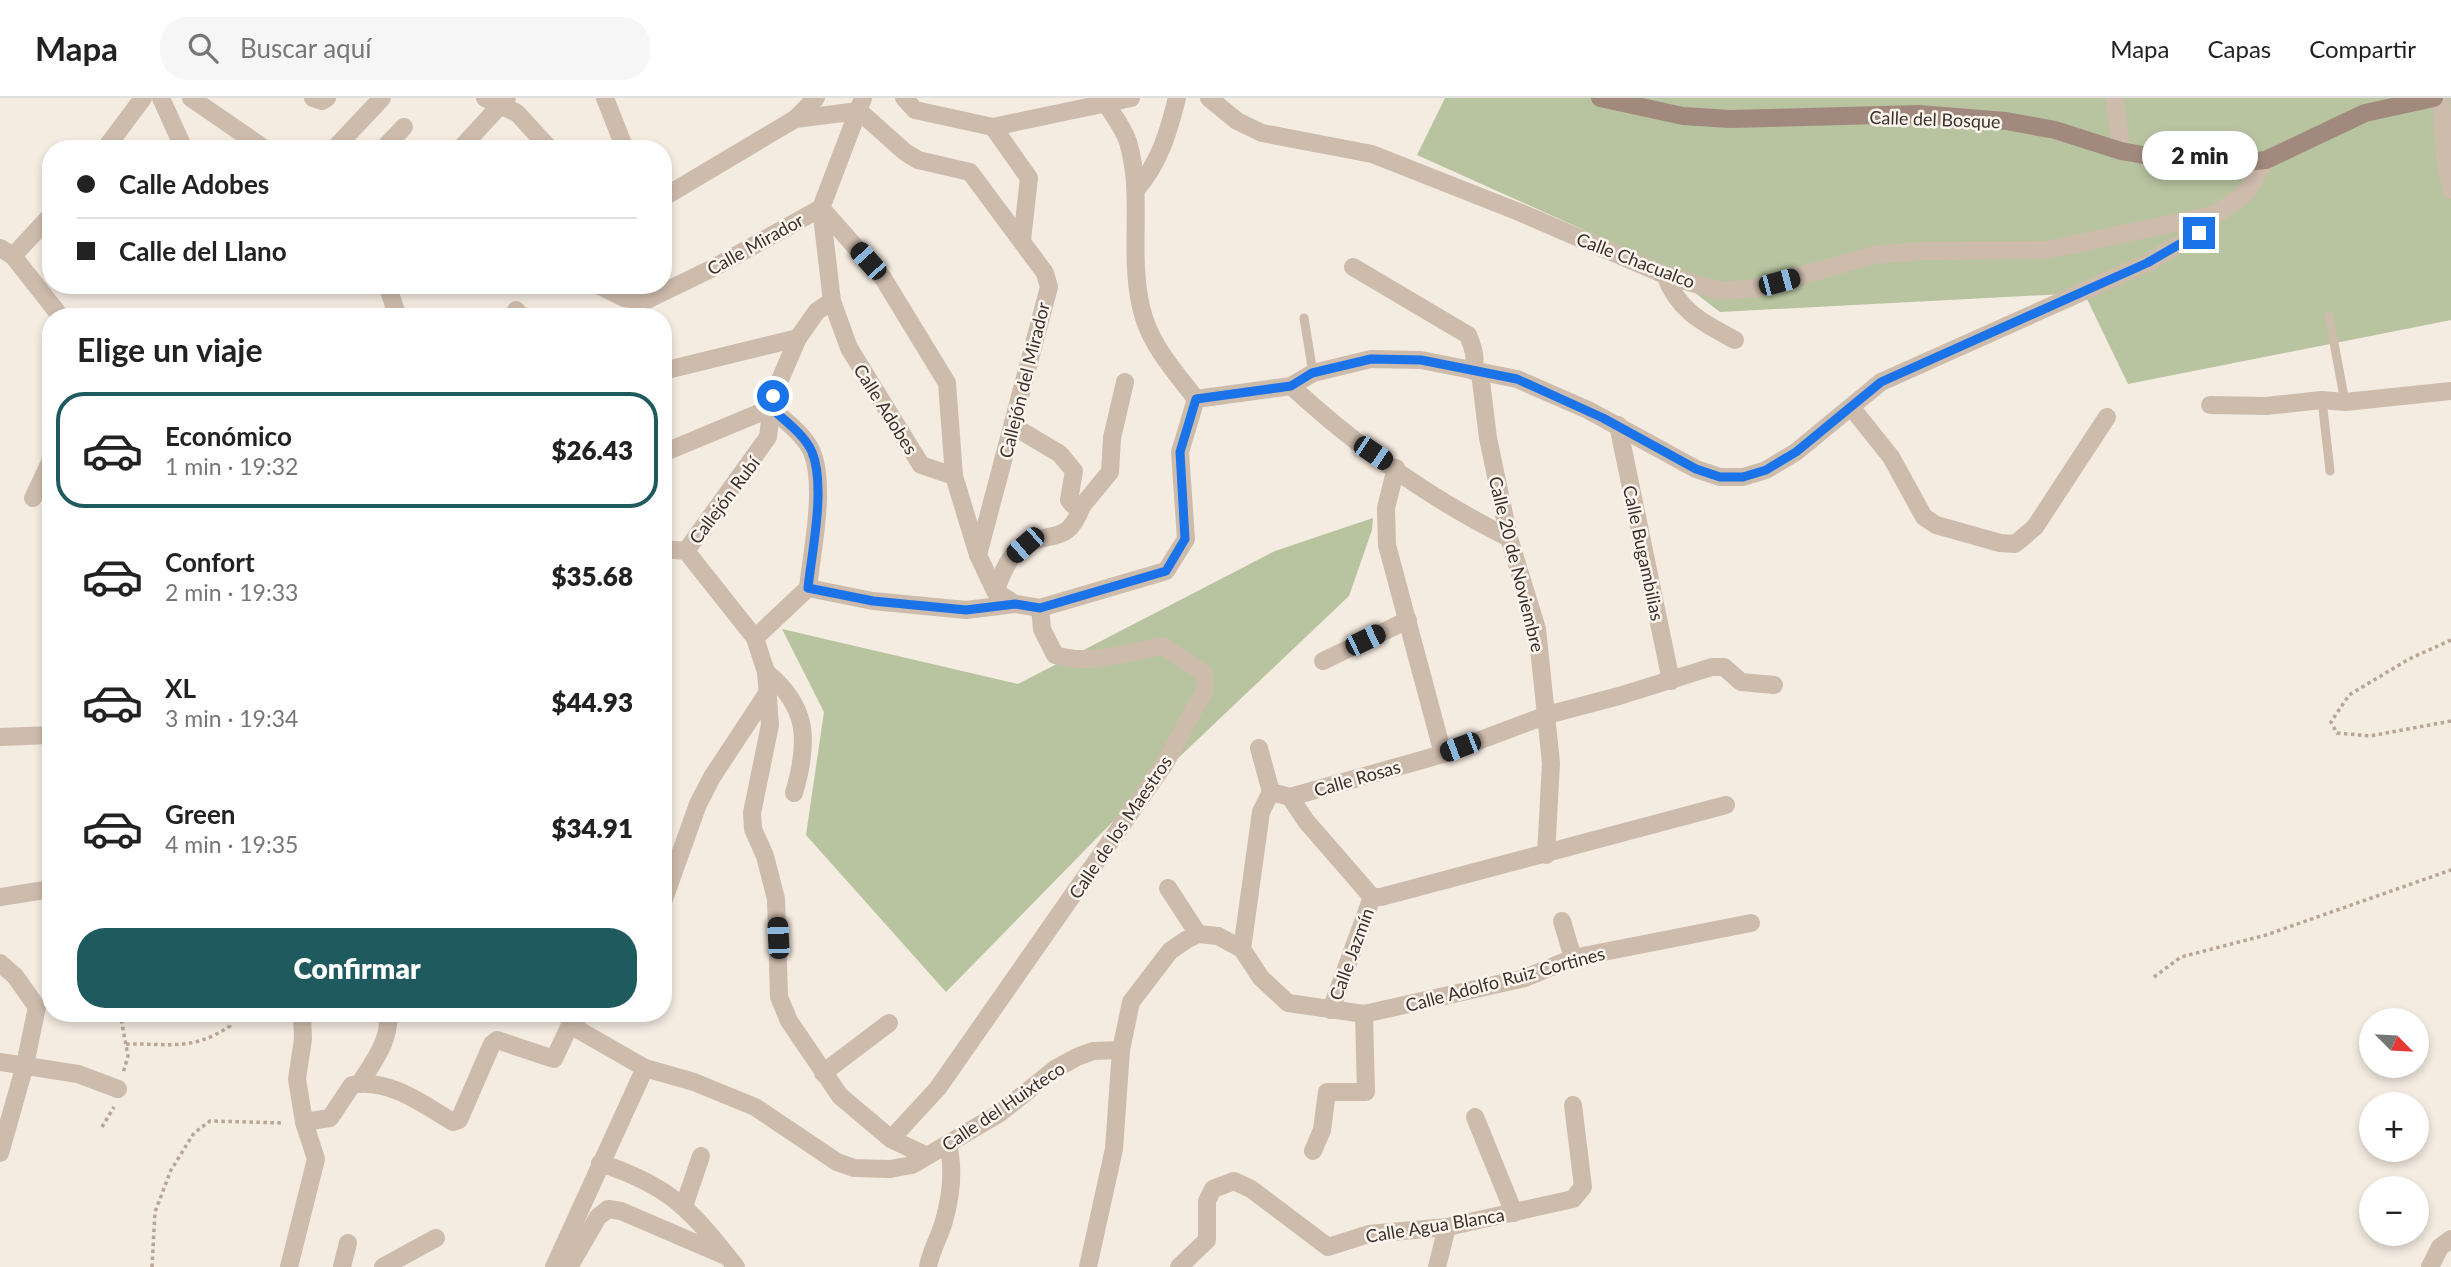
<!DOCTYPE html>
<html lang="es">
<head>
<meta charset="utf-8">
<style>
	:root { --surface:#fff; --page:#f6f6f6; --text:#222; --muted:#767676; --line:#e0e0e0; --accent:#1f5a5e }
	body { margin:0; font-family:Lato,sans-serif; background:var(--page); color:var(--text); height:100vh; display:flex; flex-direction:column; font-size:26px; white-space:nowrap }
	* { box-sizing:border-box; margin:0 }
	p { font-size:23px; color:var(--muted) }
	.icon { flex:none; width:38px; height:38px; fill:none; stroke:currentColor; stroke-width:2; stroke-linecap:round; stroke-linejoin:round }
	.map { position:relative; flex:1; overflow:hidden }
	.sheet { position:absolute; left:42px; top:210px; width:630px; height:714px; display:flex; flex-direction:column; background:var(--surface); border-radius:28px; box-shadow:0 4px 10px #0003 }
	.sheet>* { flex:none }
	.hud { position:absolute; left:42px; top:42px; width:630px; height:154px; border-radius:28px; box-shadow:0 4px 10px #0003; display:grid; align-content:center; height:154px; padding:0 35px; background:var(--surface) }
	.needle { width:46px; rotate:114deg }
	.tools { position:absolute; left:2359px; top:910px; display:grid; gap:14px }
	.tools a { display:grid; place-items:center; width:70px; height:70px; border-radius:50%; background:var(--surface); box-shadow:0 4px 10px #0003; font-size:35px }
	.end { position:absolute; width:32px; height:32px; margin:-16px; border:9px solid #1a73e8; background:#fff; box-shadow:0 0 0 4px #fff }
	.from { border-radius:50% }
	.bubble { position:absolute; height:49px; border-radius:24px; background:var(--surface); box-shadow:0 4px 10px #0003; font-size:23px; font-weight:800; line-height:49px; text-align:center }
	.car { position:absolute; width:21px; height:42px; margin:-21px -10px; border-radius:9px; box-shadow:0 0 5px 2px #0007; background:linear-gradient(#222 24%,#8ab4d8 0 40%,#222 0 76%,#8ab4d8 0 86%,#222 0) }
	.hud b { display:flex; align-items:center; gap:24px; height:66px; font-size:26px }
	.hud b+b { border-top:2px solid var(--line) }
	.hud i { width:18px; height:18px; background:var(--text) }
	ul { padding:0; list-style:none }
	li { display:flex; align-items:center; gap:21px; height:116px; margin:0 14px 10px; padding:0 21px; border:4px solid transparent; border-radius:28px }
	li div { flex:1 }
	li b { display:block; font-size:26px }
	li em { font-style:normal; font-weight:800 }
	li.current { border-color:var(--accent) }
	li>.icon { width:63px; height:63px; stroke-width:1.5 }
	h2 { padding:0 35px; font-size:32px; line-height:84px }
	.primary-button { display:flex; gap:14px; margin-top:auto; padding:14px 35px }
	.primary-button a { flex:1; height:80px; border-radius:28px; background:var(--accent); color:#fff; font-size:28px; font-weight:800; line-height:80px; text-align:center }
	header { display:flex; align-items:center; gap:42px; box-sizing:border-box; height:98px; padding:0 35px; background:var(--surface); border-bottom:2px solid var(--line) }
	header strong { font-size:33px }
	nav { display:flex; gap:38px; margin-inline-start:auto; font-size:24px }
	.search { width:490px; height:63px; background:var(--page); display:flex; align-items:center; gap:18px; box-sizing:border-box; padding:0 24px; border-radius:28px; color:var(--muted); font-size:26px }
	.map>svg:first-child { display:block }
	.green { fill:#b8c4a0 }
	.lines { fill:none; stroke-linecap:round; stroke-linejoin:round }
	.path { stroke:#b9a596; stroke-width:3.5; stroke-dasharray:3.5 3.5; stroke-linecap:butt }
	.lane { stroke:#cdbbac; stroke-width:9 }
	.street { stroke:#cdbbac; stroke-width:18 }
	.secondary { stroke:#a18a7d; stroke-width:18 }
	.route { stroke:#1a73e8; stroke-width:9 }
	.labels { text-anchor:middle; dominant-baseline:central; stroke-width:5; stroke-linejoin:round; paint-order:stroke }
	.street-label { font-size:18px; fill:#3b302b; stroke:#fbf5ee }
</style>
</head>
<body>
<header>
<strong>Mapa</strong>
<div class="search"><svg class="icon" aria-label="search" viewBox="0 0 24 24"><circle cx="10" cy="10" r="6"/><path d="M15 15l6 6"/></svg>Buscar aquí</div>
<nav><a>Mapa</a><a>Capas</a><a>Compartir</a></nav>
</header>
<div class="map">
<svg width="2451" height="1169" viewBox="0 0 2451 1169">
	<rect width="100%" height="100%" fill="#f4ebe1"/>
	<g class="green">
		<polygon points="1445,0 2451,0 2451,222 2128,286 2084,195 1720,214 1655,164 1417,57"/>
		<polygon points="1373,420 1372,432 1349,498 1134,702 946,894 806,737 824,614 782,531 1018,586 1275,453"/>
	</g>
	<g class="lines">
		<g class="path">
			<polyline points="2451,542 2409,561 2349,597 2331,624 2337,635 2370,638 2451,623"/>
			<polyline points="2154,879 2181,859 2266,837 2451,772"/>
			<polyline points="120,915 128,958 123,975"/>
			<path d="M 126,946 C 169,945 191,954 230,928 L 230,915"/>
			<polyline points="102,1029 114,1009"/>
			<polyline points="152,1169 155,1114 171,1072 194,1035 210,1023 284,1025"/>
		</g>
		<g class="lane">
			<polyline points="2329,218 2345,304"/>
			<polyline points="1304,220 1313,275"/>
			<polyline points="2322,302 2330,373"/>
		</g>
		<g class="street">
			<polyline points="161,0 184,51"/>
			<polyline points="191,0 265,51"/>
			<polyline points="313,0 322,3 327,0"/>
			<polyline points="485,0 517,15 550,51"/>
			<polyline points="605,0 625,51"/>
			<polyline points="863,0 821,110 832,203 849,250 921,367 954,378"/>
			<polyline points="904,0 915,12 993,29 1131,0"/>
			<polyline points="1209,0 1237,23 1262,35 1372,56 1519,114 1665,177 1720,193 1756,190 1874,157 1922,153 2047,152 2216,116 2245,96 2266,62"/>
			<polyline points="2115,0 2121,53"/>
			<polyline points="2441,0 2445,60 2451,92"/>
			<path d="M 1107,7 C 1114,18 1124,31 1128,44 C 1145,101 1126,162 1144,220 C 1154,251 1176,275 1196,301"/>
			<polyline points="795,21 859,13 905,54 918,62 970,74 1045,175 1049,189 978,457"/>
			<polyline points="993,29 1029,80 1022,142"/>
			<polyline points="105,51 143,0"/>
			<polyline points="334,51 382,0"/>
			<polyline points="383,51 404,29"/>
			<polyline points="460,51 507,0"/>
			<path d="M 1136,92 C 1160,64 1168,35 1177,0"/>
			<polyline points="664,99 795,21 816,0"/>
			<polyline points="821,110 883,180 947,285 954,378 978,457 995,493 1015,506"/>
			<polyline points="0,150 13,158 61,219"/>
			<polyline points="13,158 51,117"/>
			<path d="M 1353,169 L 1468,237 C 1473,249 1477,261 1473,273"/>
			<path d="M 1665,177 C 1678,213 1703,225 1735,242"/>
			<polyline points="387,187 398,219"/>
			<polyline points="598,187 624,200 645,203 715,169 821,110"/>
			<polyline points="516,212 523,219"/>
			<polyline points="663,273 798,240 817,213 832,203"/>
			<polyline points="1480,275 1488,340 1509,440 1537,531 1551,665 1546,757"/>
			<path d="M 1291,288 C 1355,347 1431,401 1509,440"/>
			<polyline points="1196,301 1291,288 1313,275 1371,261 1421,262 1517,281 1588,312 1696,371 1720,379 1743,379 1766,372 1796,354 1881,284 2147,165 2199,135 2216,116"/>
			<polyline points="2210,307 2266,308 2322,302 2345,304 2451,293"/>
			<polyline points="1851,309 1891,359 1924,419 1936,427 2000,445 2015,446 2035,429 2107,319"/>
			<path d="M 771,310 C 785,323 804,336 812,354 C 826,389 812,452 808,490"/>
			<polyline points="1618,327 1671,583"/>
			<polyline points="1013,328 1060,356 1074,373 1069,402 1073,407 1082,408 1110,374 1112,340 1125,284"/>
			<polyline points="663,355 771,310"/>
			<polyline points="1396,370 1386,410 1387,447 1443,656"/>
			<polyline points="33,400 51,362"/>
			<polyline points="663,451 686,453 755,540 766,574 770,627 752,715 753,731 765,758 776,801 779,899 789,923 840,998 891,1041 927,1058"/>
			<polyline points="686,453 768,339 773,298 798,240"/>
			<path d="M 995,493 C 1002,477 1008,458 1023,448 C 1051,431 1067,449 1082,408"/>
			<polyline points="755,540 808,490 873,503 966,512 1015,506 1040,510 1166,473 1186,441 1180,354 1196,301"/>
			<polyline points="1323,563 1408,522"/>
			<path d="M 766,574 C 809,609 809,644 794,695"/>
			<polyline points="0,639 51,637"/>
			<polyline points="1259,650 1271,694"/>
			<polyline points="1271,694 1290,699 1443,656 1547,617 1619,598 1712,569 1724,569 1741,584 1774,587"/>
			<polyline points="1290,699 1306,723 1372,799 1381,799 1726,707"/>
			<polyline points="1168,790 1198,836"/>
			<polyline points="0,799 51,791"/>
			<polyline points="663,804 698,706 712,679 768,594"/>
			<polyline points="1562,823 1573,860"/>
			<polyline points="1242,851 1261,714 1271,694"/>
			<polyline points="0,865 15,878 37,909 25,967 0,1055"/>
			<polyline points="1331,912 1372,799"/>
			<polyline points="570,927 645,970 694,984 755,1009 837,1064 854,1070 890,1071 912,1067 1000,1015 1055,971 1077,959 1093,953 1121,952"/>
			<polyline points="0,964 78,976 118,991"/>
			<polyline points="823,975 889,925"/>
			<path d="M 360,985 C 373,964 391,942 388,915"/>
			<polyline points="1475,1019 1514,1115"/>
			<path d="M 304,1024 L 330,1020 L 352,987 C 389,980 423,1006 453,1024 L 459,1022 L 492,946 L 497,942 L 554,961 L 570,927 L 583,915"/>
			<path d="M 891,1041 L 938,990 L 1165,665 L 1205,591 L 1204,575 L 1163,548 C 1128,554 1090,568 1055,557 L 1042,531 L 1040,510"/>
			<polyline points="1313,1053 1322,1032 1327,994 1366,994 1364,916"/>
			<path d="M 600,1065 C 671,1088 691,1112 736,1169"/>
			<polyline points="684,1108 701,1058"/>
			<polyline points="289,1169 316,1061 304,1024 297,981 303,941 302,915"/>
			<polyline points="342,1169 348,1145"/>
			<polyline points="383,1169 436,1140"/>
			<polyline points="554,1169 645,970"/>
			<polyline points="569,1169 598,1119 608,1111 621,1113 728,1159"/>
			<path d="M 928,1169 C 931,1152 940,1138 944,1123 C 951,1098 954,1071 948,1047"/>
			<polyline points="1088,1169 1114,1051 1121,952 1131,904 1170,853 1186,842 1198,836 1218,838 1242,851 1261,880 1288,905 1364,916 1525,880 1573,860 1751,825"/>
			<polyline points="1179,1169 1207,1142 1207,1103 1213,1091 1234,1083 1251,1091 1328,1149 1369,1136 1447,1129 1573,1101 1583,1089 1573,1007"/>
			<polyline points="1437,1169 1447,1129"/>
			<polyline points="2430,1169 2440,1149 2451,1141"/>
		</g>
		<polyline class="secondary" points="1600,0 1683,18 1730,21 1919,16 2006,23 2055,32 2121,53 2203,68 2266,62 2365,15 2434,0"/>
	</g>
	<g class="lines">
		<path class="route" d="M 773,298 L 771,310 C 785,323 804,336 812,354 C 826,389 812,452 808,490 L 873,503 L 966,512 L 1015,506 L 1040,510 L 1166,473 L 1185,441 L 1180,354 L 1196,301 L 1291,288 L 1312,275 L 1371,261 L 1421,262 L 1517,281 L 1603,320 L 1696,371 L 1720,379 L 1743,379 L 1766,372 L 1796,354 L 1881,284 L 2147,165 L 2199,135"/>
	</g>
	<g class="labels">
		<g class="street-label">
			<text transform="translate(1935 21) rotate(2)">Calle del Bosque</text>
			<text transform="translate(755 146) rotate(-29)">Calle Mirador</text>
			<text transform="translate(1636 162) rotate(21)">Calle Chacualco</text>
			<text transform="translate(1024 282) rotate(-76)">Callejón del Mirador</text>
			<text transform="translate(886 311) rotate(58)">Calle Adobes</text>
			<text transform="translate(724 402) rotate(-53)">Callejón Rubí</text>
			<text transform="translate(1644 455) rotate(78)">Calle Bugambilias</text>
			<text transform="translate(1517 466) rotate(76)">Calle 20 de Noviembre</text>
			<text transform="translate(1357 680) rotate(-16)">Calle Rosas</text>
			<text transform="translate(1120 729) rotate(-56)">Calle de los Maestros</text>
			<text transform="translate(1351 856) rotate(-70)">Calle Jazmín</text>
			<text transform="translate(1505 881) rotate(-15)">Calle Adolfo Ruiz Cortines</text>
			<text transform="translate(1003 1008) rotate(-34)">Calle del Huixteco</text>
			<text transform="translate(1435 1127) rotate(-9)">Calle Agua Blanca</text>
		</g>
	</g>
</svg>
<div class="tools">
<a><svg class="needle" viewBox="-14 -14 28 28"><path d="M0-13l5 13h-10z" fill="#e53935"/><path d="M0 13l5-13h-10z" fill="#767676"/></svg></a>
<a>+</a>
<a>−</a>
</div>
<i class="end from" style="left:773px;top:298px"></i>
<i class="end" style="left:2199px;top:135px"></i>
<div class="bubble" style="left:2142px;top:33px;width:116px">2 min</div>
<i class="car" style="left:868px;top:163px;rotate:318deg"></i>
<i class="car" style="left:1779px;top:184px;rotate:75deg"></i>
<i class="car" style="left:1373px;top:355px;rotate:124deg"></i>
<i class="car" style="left:1025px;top:447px;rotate:229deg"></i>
<i class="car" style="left:1365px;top:542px;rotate:64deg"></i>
<i class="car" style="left:1460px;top:649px;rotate:249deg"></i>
<i class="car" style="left:778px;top:840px;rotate:357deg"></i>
<div class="hud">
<b><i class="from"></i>Calle Adobes</b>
<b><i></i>Calle del Llano</b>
</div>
<section class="sheet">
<h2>Elige un viaje</h2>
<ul>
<li class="current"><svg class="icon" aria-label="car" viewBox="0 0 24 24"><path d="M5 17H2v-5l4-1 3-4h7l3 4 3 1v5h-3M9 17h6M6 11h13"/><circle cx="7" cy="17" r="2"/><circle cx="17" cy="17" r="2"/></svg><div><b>Económico</b><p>1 min · 19:32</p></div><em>$26.43</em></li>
<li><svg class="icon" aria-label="car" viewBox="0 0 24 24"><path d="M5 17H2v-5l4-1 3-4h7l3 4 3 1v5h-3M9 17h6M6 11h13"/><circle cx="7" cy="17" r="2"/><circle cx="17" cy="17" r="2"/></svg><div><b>Confort</b><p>2 min · 19:33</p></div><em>$35.68</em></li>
<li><svg class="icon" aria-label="car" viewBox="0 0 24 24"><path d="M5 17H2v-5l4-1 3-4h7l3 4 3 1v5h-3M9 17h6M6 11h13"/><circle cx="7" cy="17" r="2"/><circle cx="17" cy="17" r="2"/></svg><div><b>XL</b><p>3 min · 19:34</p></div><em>$44.93</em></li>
<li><svg class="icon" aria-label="car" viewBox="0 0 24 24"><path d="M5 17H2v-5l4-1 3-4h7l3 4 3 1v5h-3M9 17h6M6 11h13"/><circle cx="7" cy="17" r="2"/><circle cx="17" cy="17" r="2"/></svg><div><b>Green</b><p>4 min · 19:35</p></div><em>$34.91</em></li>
</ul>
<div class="primary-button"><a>Confirmar</a></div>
</section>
</div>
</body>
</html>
